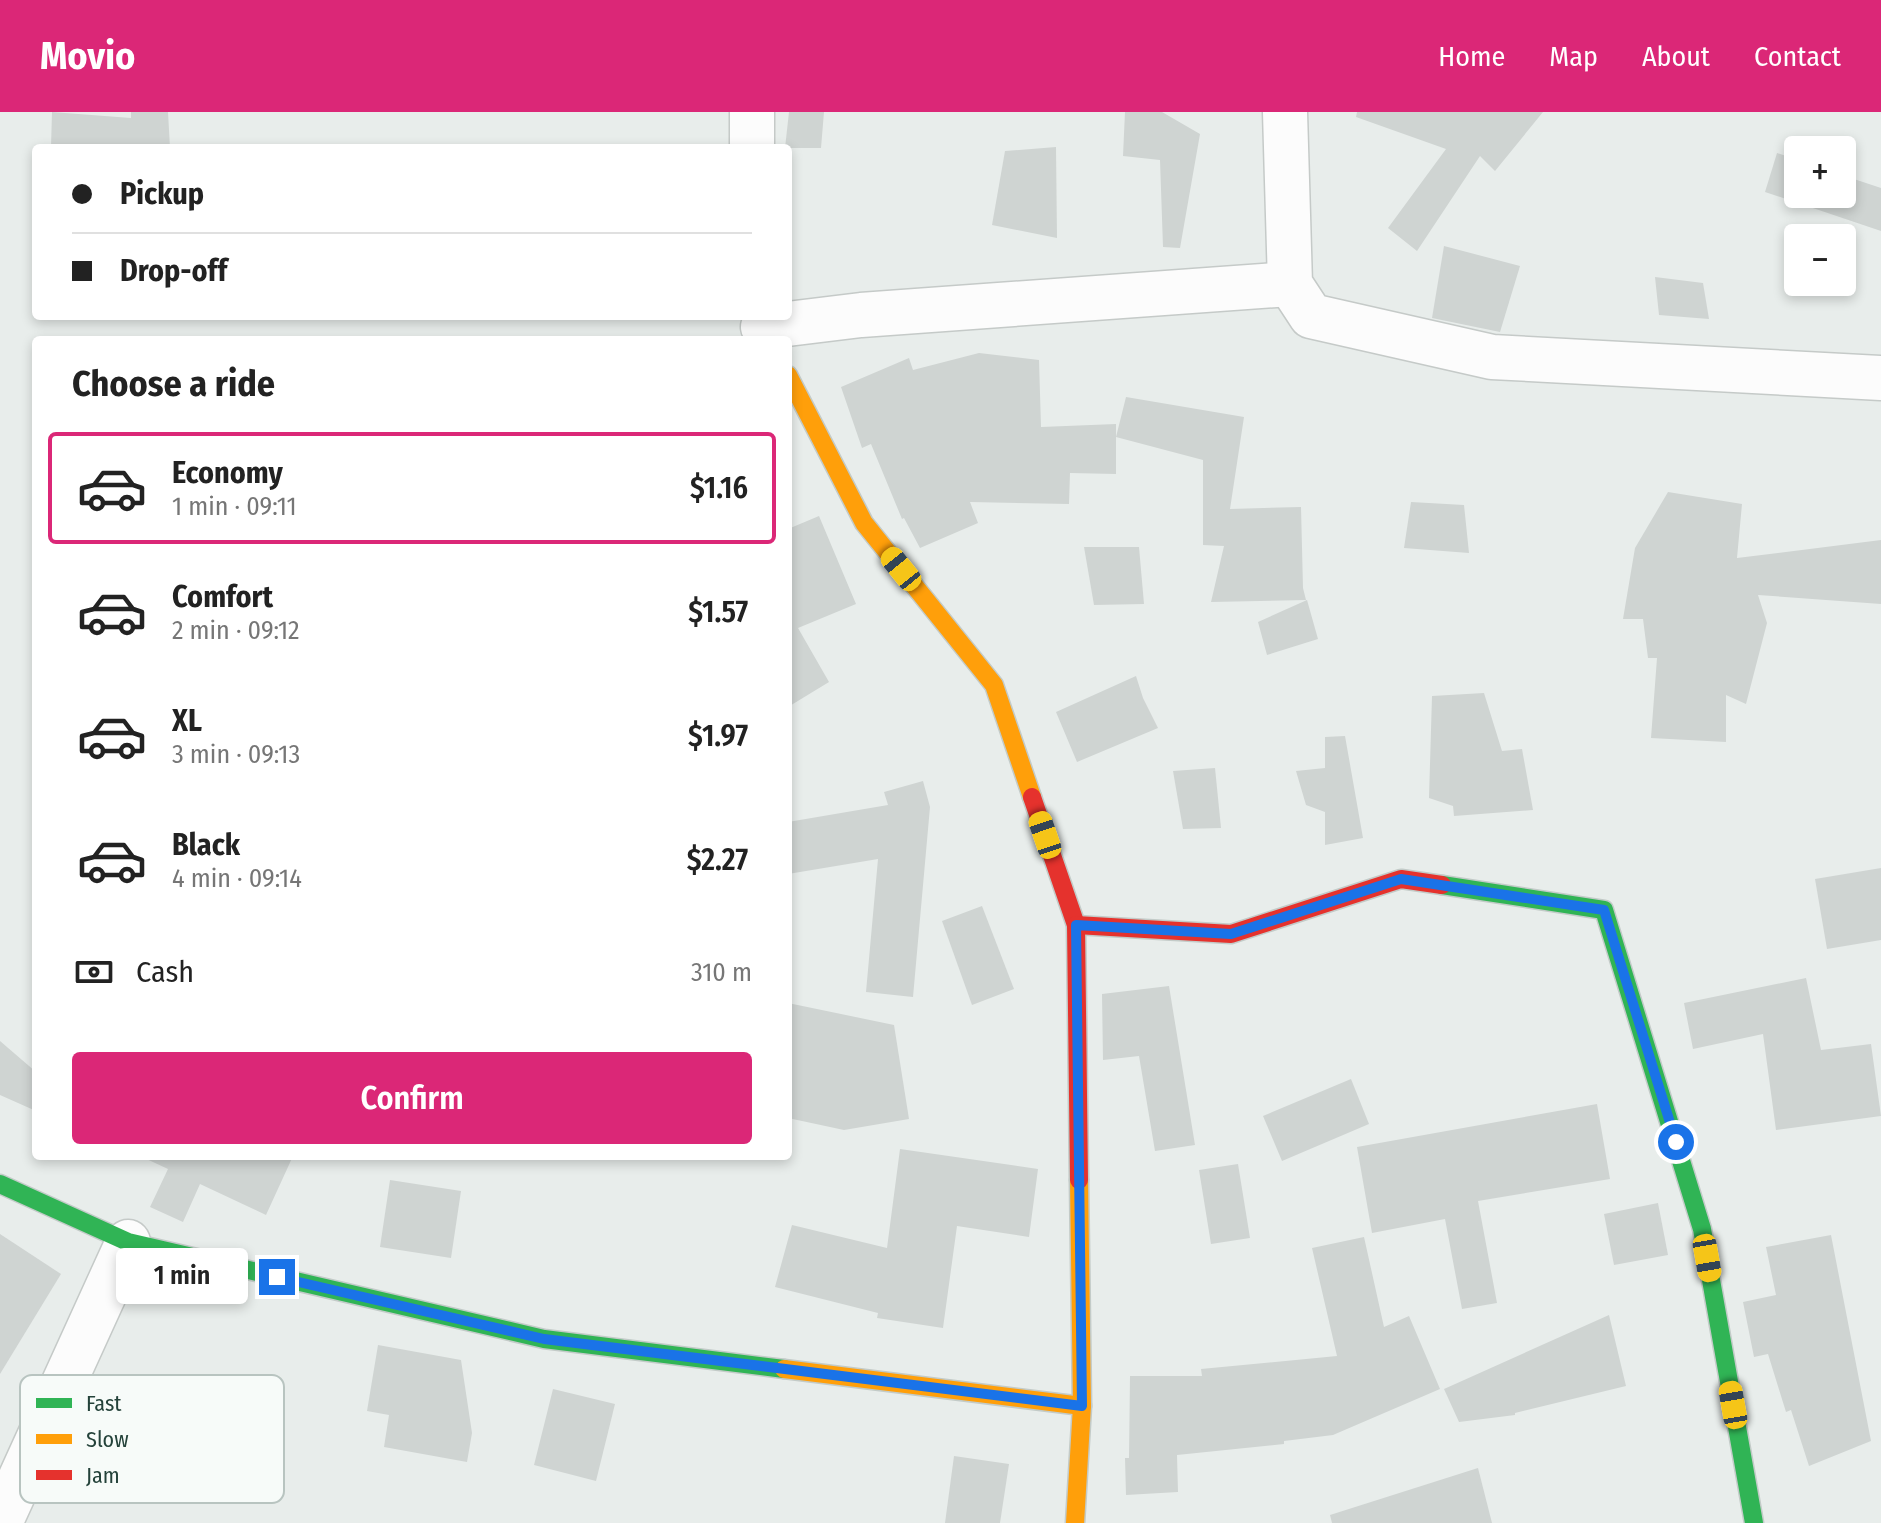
<!DOCTYPE html>
<html lang="en">
<head>
<meta charset="utf-8">
<style>
	:root { --surface:#fff; --page:#f6f6f6; --text:#222; --muted:#767676; --line:#e0e0e0; --accent:#db2777 }
	body { margin:0; font-family:"Fira Sans Condensed",sans-serif; background:var(--page); color:var(--text); height:100vh; display:flex; flex-direction:column; font-size:30px; white-space:nowrap }
	* { box-sizing:border-box; margin:0 }
	p { font-size:26px; color:var(--muted) }
	.icon { flex:none; width:44px; height:44px; fill:none; stroke:currentColor; stroke-width:2; stroke-linecap:round; stroke-linejoin:round }
	.map { position:relative; flex:1; overflow:hidden }
	.panel { position:absolute; left:32px; top:224px; width:760px; height:824px; display:flex; flex-direction:column; background:var(--surface); border-radius:8px; box-shadow:0 4px 12px #0003 }
	.panel>* { flex:none }
	.hud { position:absolute; left:32px; top:32px; width:760px; height:176px; border-radius:8px; box-shadow:0 4px 12px #0003; display:grid; align-content:center; height:176px; padding:0 40px; background:var(--surface) }
	.fabs { position:absolute; left:1784px; top:24px; display:grid; gap:16px }
	.fabs a { display:grid; place-items:center; width:72px; height:72px; border-radius:8px; background:var(--surface); box-shadow:0 4px 12px #0003; font-size:40px }
	.end { position:absolute; width:36px; height:36px; margin:-18px; border:10px solid #1a73e8; background:#fff; box-shadow:0 0 0 4px #fff }
	.from { border-radius:50% }
	.bubble { position:absolute; height:56px; border-radius:8px; background:var(--surface); box-shadow:0 4px 12px #0003; font-size:26px; font-weight:600; line-height:56px; text-align:center }
	.car { position:absolute; width:24px; height:48px; margin:-24px -12px; border-radius:10px; box-shadow:0 0 6px 2px #0007; background:linear-gradient(#f5c518 24%,#345 0 40%,#f5c518 0 76%,#345 0 86%,#f5c518 0) }
	.hud b { display:flex; align-items:center; gap:28px; height:76px; font-size:30px }
	.hud b+b { border-top:2px solid var(--line) }
	.hud i { width:20px; height:20px; background:var(--text) }
	ul { padding:0; list-style:none }
	li { display:flex; align-items:center; gap:24px; height:112px; margin:0 16px 12px; padding:0 24px; border:4px solid transparent; border-radius:8px }
	li div { flex:1 }
	li b { display:block; font-size:30px }
	li em { font-style:normal; font-weight:600 }
	li.on { border-color:var(--accent) }
	li>.icon { width:72px; height:72px; stroke-width:1.5 }
	h2 { padding:0 40px; font-size:36px; line-height:96px }
	.pay { display:flex; align-items:center; gap:20px; height:88px; padding:0 40px; font-size:30px }
	.pay p { margin-inline-start:auto }
	.primary-button { display:flex; gap:16px; margin-top:auto; padding:16px 40px }
	.primary-button a { flex:1; height:92px; border-radius:8px; background:var(--accent); color:#fff; font-size:32px; font-weight:600; line-height:92px; text-align:center }
	header { display:flex; align-items:center; gap:48px; box-sizing:border-box; height:112px; padding:0 40px; background:var(--accent); color:#fff }
	header strong { font-size:38px }
	nav { display:flex; gap:44px; margin-inline-start:auto; font-size:28px }
	.map>svg:first-child { display:block }
	.building { fill:#cfd4d2 }
	.lines { fill:none; stroke-linecap:round; stroke-linejoin:round }
	.street-casing { stroke:#c5cac8; stroke-width:47 }
	.fast-casing { stroke:#c3cbc8; stroke-width:21 }
	.slow-casing { stroke:#c3cbc8; stroke-width:21 }
	.jam-casing { stroke:#c3cbc8; stroke-width:21 }
	.street { stroke:#fcfcfc; stroke-width:44 }
	.fast { stroke:#30b455; stroke-width:18 }
	.slow { stroke:#ff9f0a; stroke-width:18 }
	.jam { stroke:#e5322d; stroke-width:18 }
	.route { stroke:#1a73e8; stroke-width:10 }
	.key { fill:#f7fbf9; stroke:#b8c4c0; stroke-width:2 }
	.key-label { font-size:22px; fill:#24423a }
</style>
</head>
<body>
<header>
<strong>Movio</strong>
<nav><a>Home</a><a>Map</a><a>About</a><a>Contact</a></nav>
</header>
<div class="map">
<svg width="1881" height="1411" viewBox="0 0 1881 1411">
	<rect width="100%" height="100%" fill="#e8edeb"/>
	<g class="building">
		<polygon points="52,0 131,6 131,0 168,0 170,36 51,35"/>
		<polygon points="789,0 824,0 821,36 785,36"/>
		<polygon points="1125,0 1162,0 1200,22 1180,136 1163,135 1160,48 1123,44"/>
		<polygon points="1357,0 1543,0 1495,59 1480,44 1417,139 1388,116 1446,37 1356,5"/>
		<polygon points="1056,35 1057,126 992,113 1005,39"/>
		<polygon points="1777,41 1798,48 1798,82 1842,82 1842,63 1881,76 1881,119 1765,80"/>
		<polygon points="1444,134 1520,154 1500,220 1432,206"/>
		<polygon points="1655,165 1703,171 1709,207 1659,203"/>
		<polygon points="979,241 1039,248 1041,315 1116,312 1116,362 1070,361 1069,392 970,390 978,411 920,436 904,406 902,407 871,332 862,336 841,275 909,246 913,258"/>
		<polygon points="1126,285 1244,305 1230,397 1301,395 1303,476 1306,488 1211,490 1224,434 1203,433 1203,348 1116,325"/>
		<polygon points="1668,380 1742,392 1737,446 1881,428 1881,492 1758,483 1767,511 1746,592 1726,583 1726,630 1651,626 1657,546 1648,546 1643,507 1623,507 1635,436"/>
		<polygon points="1411,390 1464,393 1469,441 1404,436"/>
		<polygon points="819,404 856,492 798,516 829,570 788,595 788,417"/>
		<polygon points="1084,435 1139,435 1144,492 1094,493"/>
		<polygon points="1307,488 1318,527 1267,543 1258,510"/>
		<polygon points="1136,564 1143,586 1158,616 1077,650 1056,600"/>
		<polygon points="1484,581 1502,639 1522,637 1533,698 1454,704 1453,694 1429,686 1432,584"/>
		<polygon points="1345,624 1363,726 1325,733 1325,700 1306,693 1296,659 1325,656 1325,625"/>
		<polygon points="1215,656 1221,716 1183,717 1173,659"/>
		<polygon points="923,669 930,695 913,885 866,880 878,747 788,762 788,710 888,693 884,680"/>
		<polygon points="1881,756 1881,828 1827,837 1815,767"/>
		<polygon points="982,794 1014,877 972,893 942,809"/>
		<polygon points="1806,866 1821,938 1871,932 1881,1004 1776,1018 1763,922 1693,937 1684,891"/>
		<polygon points="1169,874 1195,1033 1155,1039 1139,944 1103,948 1102,882"/>
		<polygon points="788,891 894,913 909,1007 844,1018 788,1006"/>
		<polygon points="0,929 36,960 36,999 0,983"/>
		<polygon points="1351,967 1369,1012 1282,1049 1263,1004"/>
		<polygon points="1597,992 1610,1067 1478,1089 1497,1191 1462,1197 1445,1107 1372,1121 1357,1035"/>
		<polygon points="900,1037 1038,1057 1029,1125 957,1114 943,1216 877,1206 878,1201 775,1175 792,1113 887,1136"/>
		<polygon points="140,1044 293,1044 266,1103 200,1072 183,1110 150,1095 168,1057"/>
		<polygon points="1238,1052 1250,1126 1211,1132 1199,1058"/>
		<polygon points="390,1068 461,1079 451,1146 380,1135"/>
		<polygon points="1658,1091 1668,1143 1614,1153 1604,1102"/>
		<polygon points="0,1122 61,1162 0,1262"/>
		<polygon points="1831,1123 1871,1329 1809,1354 1791,1298 1786,1300 1768,1242 1754,1245 1743,1190 1776,1183 1766,1135"/>
		<polygon points="1364,1125 1384,1215 1409,1204 1440,1277 1333,1323 1284,1329 1284,1332 1177,1343 1178,1380 1126,1383 1125,1346 1129,1346 1130,1264 1202,1264 1201,1257 1337,1244 1312,1136"/>
		<polygon points="1609,1203 1626,1274 1515,1301 1515,1303 1459,1310 1444,1277"/>
		<polygon points="378,1233 461,1248 472,1321 467,1350 384,1335 389,1303 367,1299"/>
		<polygon points="553,1277 615,1292 596,1369 534,1353"/>
		<polygon points="954,1344 1009,1352 1000,1411 945,1411"/>
		<polygon points="1478,1356 1492,1411 1332,1411 1330,1403"/>
	</g>
	<g class="lines">
		<g class="street-casing">
			<g id="street">
				<polyline points="1285,0 1290,172 1311,204 1492,245 1881,266"/>
				<polyline points="752,36 752,0"/>
				<polyline points="763,215 861,203 1290,172"/>
				<polyline points="0,1411 128,1130"/>
			</g>
		</g>
		<g class="fast-casing">
			<g id="fast">
				<polyline points="1442,773 1604,798 1702,1117 1754,1411"/>
				<polyline points="0,1072 128,1130 544,1227 784,1257"/>
			</g>
		</g>
		<g class="slow-casing">
			<g id="slow">
				<polyline points="788,263 864,411 994,573 1032,685"/>
				<polyline points="784,1257 1082,1294"/>
				<polyline points="1075,1411 1082,1294 1079,1068"/>
			</g>
		</g>
		<g class="jam-casing">
			<g id="jam">
				<polyline points="1032,685 1076,813 1079,1068"/>
				<polyline points="1076,813 1231,822 1401,767 1442,773"/>
			</g>
		</g>
		<use href="#street" class="street"/>
		<use href="#fast" class="fast"/>
		<use href="#slow" class="slow"/>
		<use href="#jam" class="jam"/>
	</g>
	<g class="lines">
		<polyline class="route" points="277,1165 544,1227 1082,1294 1076,813 1231,822 1401,767 1604,798 1676,1030"/>
	</g>
	<rect x="20" y="1263" width="264" height="128" rx="12" class="key"/>
	<rect x="36" y="1286" width="36" height="10" fill="#30b455"/>
	<rect x="36" y="1322" width="36" height="10" fill="#ff9f0a"/>
	<rect x="36" y="1358" width="36" height="10" fill="#e5322d"/>
	<g class="key-label">
		<text x="86" y="1299">Fast</text>
		<text x="86" y="1335">Slow</text>
		<text x="86" y="1371">Jam</text>
	</g>
</svg>
<div class="fabs">
<a>+</a>
<a>−</a>
</div>
<i class="end from" style="left:1676px;top:1030px"></i>
<i class="end" style="left:277px;top:1165px"></i>
<div class="bubble" style="left:116px;top:1136px;width:132px">1 min</div>
<i class="car" style="left:901px;top:457px;rotate:321deg"></i>
<i class="car" style="left:1045px;top:723px;rotate:341deg"></i>
<i class="car" style="left:1707px;top:1146px;rotate:170deg"></i>
<i class="car" style="left:1733px;top:1293px;rotate:350deg"></i>
<div class="hud">
<b><i class="from"></i>Pickup</b>
<b><i></i>Drop-off</b>
</div>
<section class="panel">
<h2>Choose a ride</h2>
<ul>
<li class="on"><svg class="icon" aria-label="car" viewBox="0 0 24 24"><path d="M5 17H2v-5l4-1 3-4h7l3 4 3 1v5h-3M9 17h6M6 11h13"/><circle cx="7" cy="17" r="2"/><circle cx="17" cy="17" r="2"/></svg><div><b>Economy</b><p>1 min · 09:11</p></div><em>$1.16</em></li>
<li><svg class="icon" aria-label="car" viewBox="0 0 24 24"><path d="M5 17H2v-5l4-1 3-4h7l3 4 3 1v5h-3M9 17h6M6 11h13"/><circle cx="7" cy="17" r="2"/><circle cx="17" cy="17" r="2"/></svg><div><b>Comfort</b><p>2 min · 09:12</p></div><em>$1.57</em></li>
<li><svg class="icon" aria-label="car" viewBox="0 0 24 24"><path d="M5 17H2v-5l4-1 3-4h7l3 4 3 1v5h-3M9 17h6M6 11h13"/><circle cx="7" cy="17" r="2"/><circle cx="17" cy="17" r="2"/></svg><div><b>XL</b><p>3 min · 09:13</p></div><em>$1.97</em></li>
<li><svg class="icon" aria-label="car" viewBox="0 0 24 24"><path d="M5 17H2v-5l4-1 3-4h7l3 4 3 1v5h-3M9 17h6M6 11h13"/><circle cx="7" cy="17" r="2"/><circle cx="17" cy="17" r="2"/></svg><div><b>Black</b><p>4 min · 09:14</p></div><em>$2.27</em></li>
</ul>
<div class="pay"><svg class="icon" aria-label="cash" viewBox="0 0 24 24"><path d="M3 7h18v10H3z"/><circle cx="12" cy="12" r="2"/></svg>Cash<p>310 m</p></div>
<div class="primary-button"><a>Confirm</a></div>
</section>
</div>
</body>
</html>
